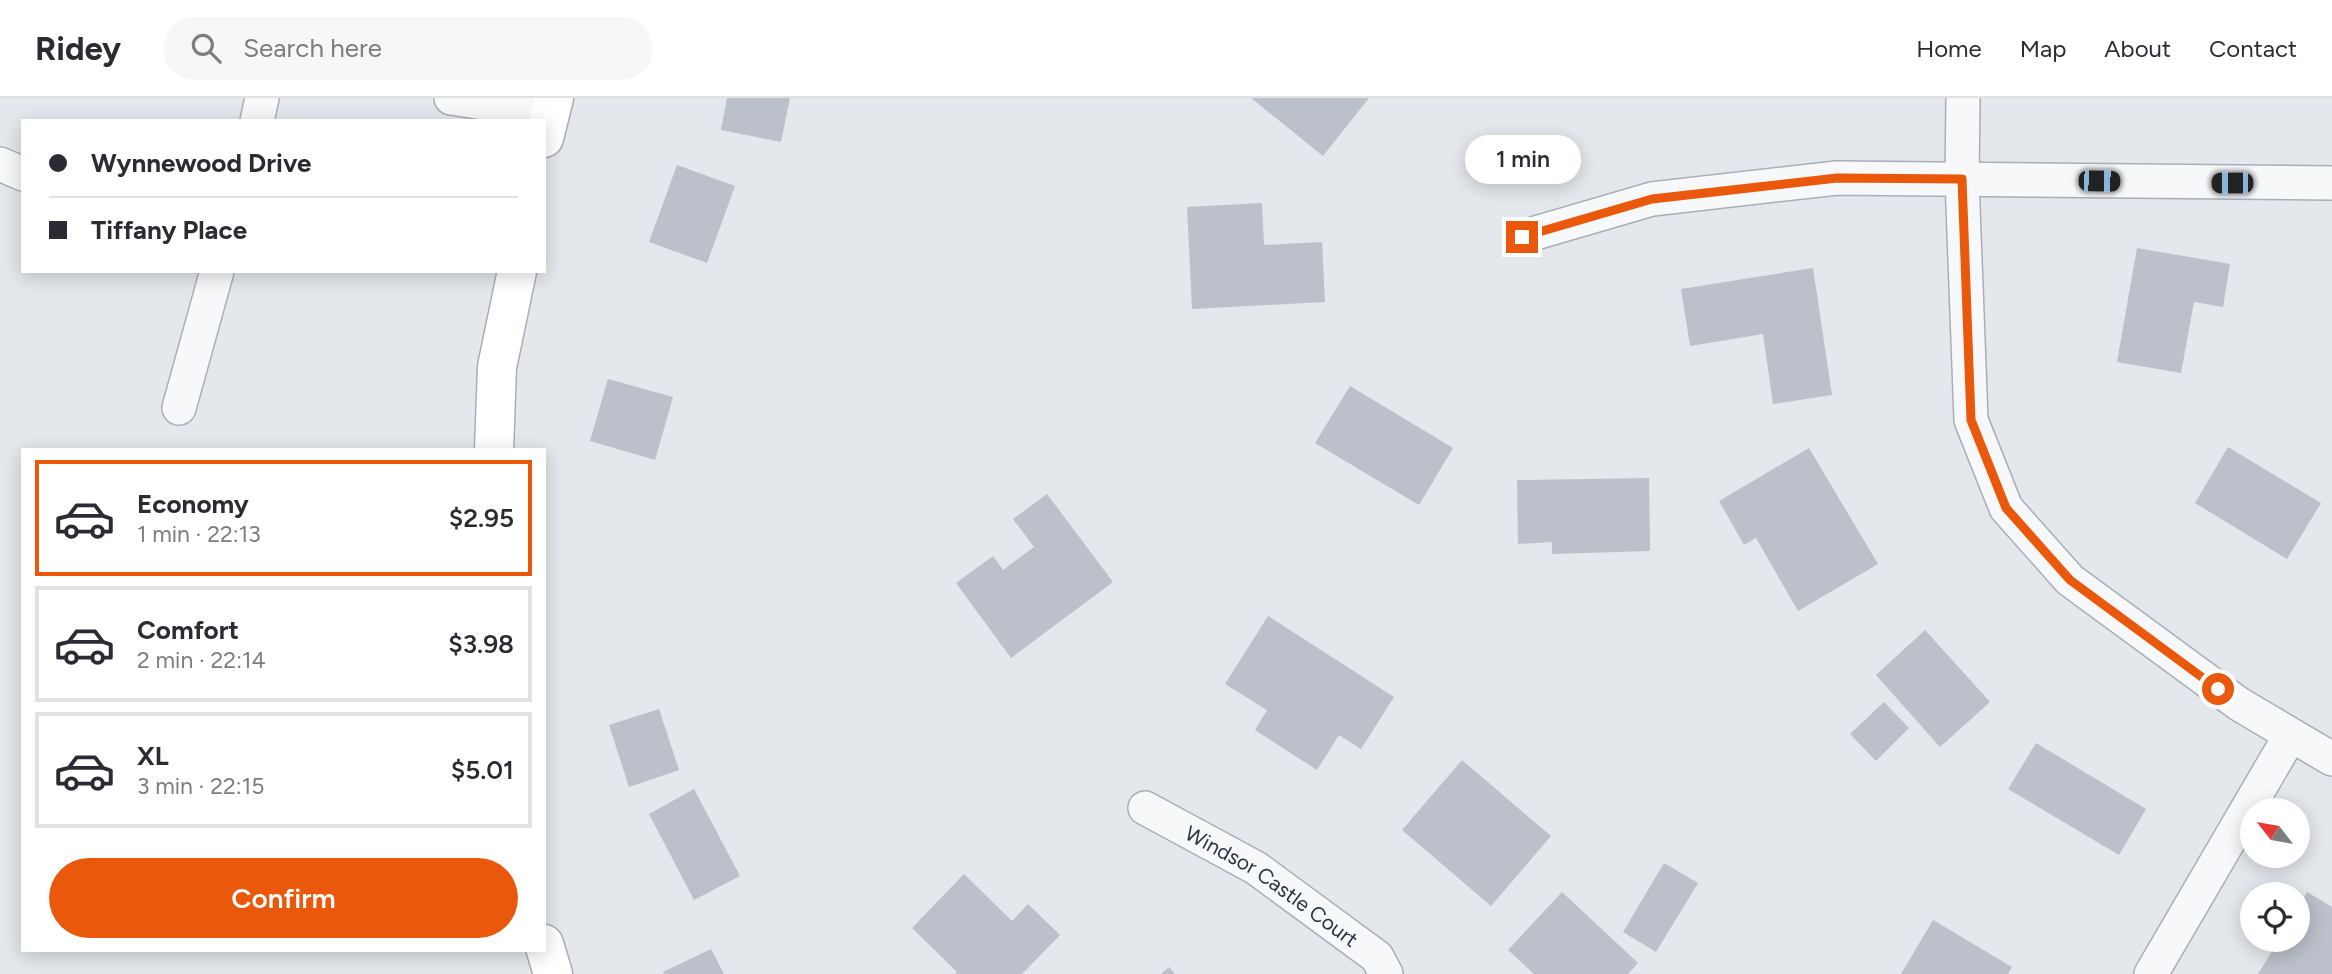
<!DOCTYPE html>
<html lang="en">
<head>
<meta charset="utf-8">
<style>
	:root { --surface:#fff; --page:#f7f7f7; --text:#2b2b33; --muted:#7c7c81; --line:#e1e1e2; --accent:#ea580c }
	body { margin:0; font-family:Figtree,sans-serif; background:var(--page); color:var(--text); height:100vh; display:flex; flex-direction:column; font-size:26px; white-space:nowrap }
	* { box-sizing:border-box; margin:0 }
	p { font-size:23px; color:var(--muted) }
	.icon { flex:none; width:38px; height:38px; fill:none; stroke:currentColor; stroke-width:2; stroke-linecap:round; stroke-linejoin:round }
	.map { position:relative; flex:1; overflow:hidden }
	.details { position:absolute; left:21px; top:350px; width:525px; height:504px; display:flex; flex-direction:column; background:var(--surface); border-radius:0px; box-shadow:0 4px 18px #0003 }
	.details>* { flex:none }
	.hud { position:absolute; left:21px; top:21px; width:525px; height:154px; border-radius:0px; box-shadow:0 4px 18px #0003; display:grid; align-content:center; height:154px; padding:0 28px; background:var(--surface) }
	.needle { width:46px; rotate:301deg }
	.controls { position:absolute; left:2240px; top:700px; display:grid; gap:14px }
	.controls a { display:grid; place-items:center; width:70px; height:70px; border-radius:50%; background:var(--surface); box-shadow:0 4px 18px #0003; font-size:35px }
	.end { position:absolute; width:32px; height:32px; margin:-16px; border:9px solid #ea580c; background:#fff; box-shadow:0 0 0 4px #fff }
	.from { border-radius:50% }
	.bubble { position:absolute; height:49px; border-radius:24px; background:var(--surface); box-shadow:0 4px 18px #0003; font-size:23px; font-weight:600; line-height:49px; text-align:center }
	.car { position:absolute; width:21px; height:42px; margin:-21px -10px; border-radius:9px; box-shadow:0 0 5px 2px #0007; background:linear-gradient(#222 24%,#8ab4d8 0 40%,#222 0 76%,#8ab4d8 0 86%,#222 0) }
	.hud b { display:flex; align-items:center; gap:24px; height:66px; font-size:26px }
	.hud b+b { border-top:2px solid var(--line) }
	.hud i { width:18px; height:18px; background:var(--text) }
	ul { padding:12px 0 0; list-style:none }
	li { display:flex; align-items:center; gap:21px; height:116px; margin:0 14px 10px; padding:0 14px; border:4px solid var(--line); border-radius:0px }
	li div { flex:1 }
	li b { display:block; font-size:26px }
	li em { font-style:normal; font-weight:600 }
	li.current { border-color:var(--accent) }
	li>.icon { width:63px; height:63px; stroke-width:1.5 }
	.button { display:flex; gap:14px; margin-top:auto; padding:14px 28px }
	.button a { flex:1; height:80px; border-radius:42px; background:var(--accent); color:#fff; font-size:28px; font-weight:600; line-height:80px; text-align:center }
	header { display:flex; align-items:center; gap:42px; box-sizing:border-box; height:98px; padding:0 35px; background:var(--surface); border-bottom:2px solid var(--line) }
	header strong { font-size:33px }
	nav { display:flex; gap:38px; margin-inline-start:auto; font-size:24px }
	.search { width:490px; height:63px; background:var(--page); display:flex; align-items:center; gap:18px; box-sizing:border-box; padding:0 24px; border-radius:38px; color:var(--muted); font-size:26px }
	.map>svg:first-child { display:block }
	.building { fill:#bbc0ca }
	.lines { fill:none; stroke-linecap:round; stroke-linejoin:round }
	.street-casing { stroke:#a9aeb7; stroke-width:36 }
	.secondary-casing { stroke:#a9aeb7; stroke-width:41 }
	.street { stroke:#f7f8fa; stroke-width:33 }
	.secondary { stroke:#fff; stroke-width:38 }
	.route { stroke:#ea580c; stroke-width:9 }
	.labels { text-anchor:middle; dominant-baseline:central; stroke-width:5; stroke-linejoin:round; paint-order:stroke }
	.street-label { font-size:21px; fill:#2b3445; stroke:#f4f6f9 }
</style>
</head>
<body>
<header>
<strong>Ridey</strong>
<div class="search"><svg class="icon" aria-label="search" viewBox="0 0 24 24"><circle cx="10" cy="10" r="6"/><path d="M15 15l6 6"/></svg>Search here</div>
<nav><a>Home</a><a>Map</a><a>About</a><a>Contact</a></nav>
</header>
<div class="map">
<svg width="2332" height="876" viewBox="0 0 2332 876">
	<rect width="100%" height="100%" fill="#e4e7ec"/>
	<g class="building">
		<polygon points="727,0 790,0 781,44 721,32"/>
		<polygon points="1251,0 1369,0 1323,58"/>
		<polygon points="677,67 735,88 707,165 649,144"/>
		<polygon points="1262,105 1264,147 1322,144 1325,204 1192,211 1187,109"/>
		<polygon points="2137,150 2230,166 2223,209 2194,204 2181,275 2117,264"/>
		<polygon points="1813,170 1832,297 1773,306 1763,236 1690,248 1681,191"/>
		<polygon points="608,281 673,299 655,362 590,343"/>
		<polygon points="1350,288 1453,350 1419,407 1315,345"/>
		<polygon points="2228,349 2321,405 2287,461 2195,405"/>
		<polygon points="1809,350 1878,466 1798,513 1756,440 1744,447 1719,403"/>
		<polygon points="1649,380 1650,453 1552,456 1552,444 1518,446 1517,382"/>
		<polygon points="1047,396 1113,484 1011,560 956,485 993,458 1003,472 1034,449 1013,421"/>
		<polygon points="1268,518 1394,599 1361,651 1339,637 1317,672 1255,632 1267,612 1225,586"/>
		<polygon points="1925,532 1990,604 1940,649 1876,577"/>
		<polygon points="1884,604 1909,630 1876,663 1850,636"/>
		<polygon points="659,611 679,672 629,689 609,627"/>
		<polygon points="2036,645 2146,711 2119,757 2008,691"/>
		<polygon points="1462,662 1551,738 1491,808 1402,732"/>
		<polygon points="694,691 740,778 694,802 649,716"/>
		<polygon points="1664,765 1698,785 1656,854 1623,834"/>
		<polygon points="964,776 1012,823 1028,806 1060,837 1022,876 955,876 957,874 912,830"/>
		<polygon points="1562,794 1638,865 1628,876 1534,876 1508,852"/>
		<polygon points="2307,794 2332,809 2332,876 2258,876 2279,842 2298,842 2298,810"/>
		<polygon points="1933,822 2012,869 2008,876 1901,876"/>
		<polygon points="711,851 724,876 664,876 663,874"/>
		<polygon points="1169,869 1175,876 1161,876"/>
	</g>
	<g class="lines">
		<g class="street-casing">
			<g id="street">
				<polyline points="451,0 549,15"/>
				<polyline points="1963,0 1962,81 1971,322 2006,410 2070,482 2239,606 2332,661"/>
				<polyline points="257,23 262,0"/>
				<polyline points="0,66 23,76"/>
				<polyline points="1522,139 1652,101 1837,80 2332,85"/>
				<polyline points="179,310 217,173"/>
				<path id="s1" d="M 1145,710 L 1256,770 L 1377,859 L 1386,876"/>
				<polyline points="2151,876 2290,638"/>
			</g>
		</g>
		<g class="secondary-casing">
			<g id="secondary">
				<polyline points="544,40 554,0"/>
				<polyline points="494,352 497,269 517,173"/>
				<polyline points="544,846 553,876"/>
			</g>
		</g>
		<use href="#street" class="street"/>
		<use href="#secondary" class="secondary"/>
	</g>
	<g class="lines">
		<polyline class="route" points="1522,139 1652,101 1837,80 1962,81 1971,322 2006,410 2070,482 2218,591"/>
	</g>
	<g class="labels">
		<g class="street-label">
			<text stroke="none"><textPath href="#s1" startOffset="149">Windsor Castle Court</textPath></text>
		</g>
	</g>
</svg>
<div class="controls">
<a><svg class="needle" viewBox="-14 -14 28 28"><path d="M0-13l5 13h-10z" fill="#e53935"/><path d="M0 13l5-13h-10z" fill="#7c7c81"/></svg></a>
<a><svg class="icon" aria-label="locate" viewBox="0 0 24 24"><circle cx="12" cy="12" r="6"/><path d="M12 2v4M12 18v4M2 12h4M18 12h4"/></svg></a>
</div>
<i class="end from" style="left:2218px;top:591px"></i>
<i class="end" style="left:1522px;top:139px"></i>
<div class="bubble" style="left:1465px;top:37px;width:116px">1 min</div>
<i class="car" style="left:2099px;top:83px;rotate:91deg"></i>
<i class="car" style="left:2232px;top:85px;rotate:270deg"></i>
<div class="hud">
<b><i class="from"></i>Wynnewood Drive</b>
<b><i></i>Tiffany Place</b>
</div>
<section class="details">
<ul>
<li class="current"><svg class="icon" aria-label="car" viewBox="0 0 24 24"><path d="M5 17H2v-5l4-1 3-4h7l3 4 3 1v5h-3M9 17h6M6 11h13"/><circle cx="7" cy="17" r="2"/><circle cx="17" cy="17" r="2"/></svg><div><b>Economy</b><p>1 min · 22:13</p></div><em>$2.95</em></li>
<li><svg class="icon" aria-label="car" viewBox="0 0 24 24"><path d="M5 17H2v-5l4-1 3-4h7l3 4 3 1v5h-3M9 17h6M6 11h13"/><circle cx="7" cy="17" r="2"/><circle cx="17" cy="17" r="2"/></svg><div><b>Comfort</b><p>2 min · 22:14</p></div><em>$3.98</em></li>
<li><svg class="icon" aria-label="car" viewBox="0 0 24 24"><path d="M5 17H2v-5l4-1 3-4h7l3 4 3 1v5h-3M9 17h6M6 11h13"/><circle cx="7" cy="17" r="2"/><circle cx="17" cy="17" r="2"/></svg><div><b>XL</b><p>3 min · 22:15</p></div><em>$5.01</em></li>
</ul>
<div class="button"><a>Confirm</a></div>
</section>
</div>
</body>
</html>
